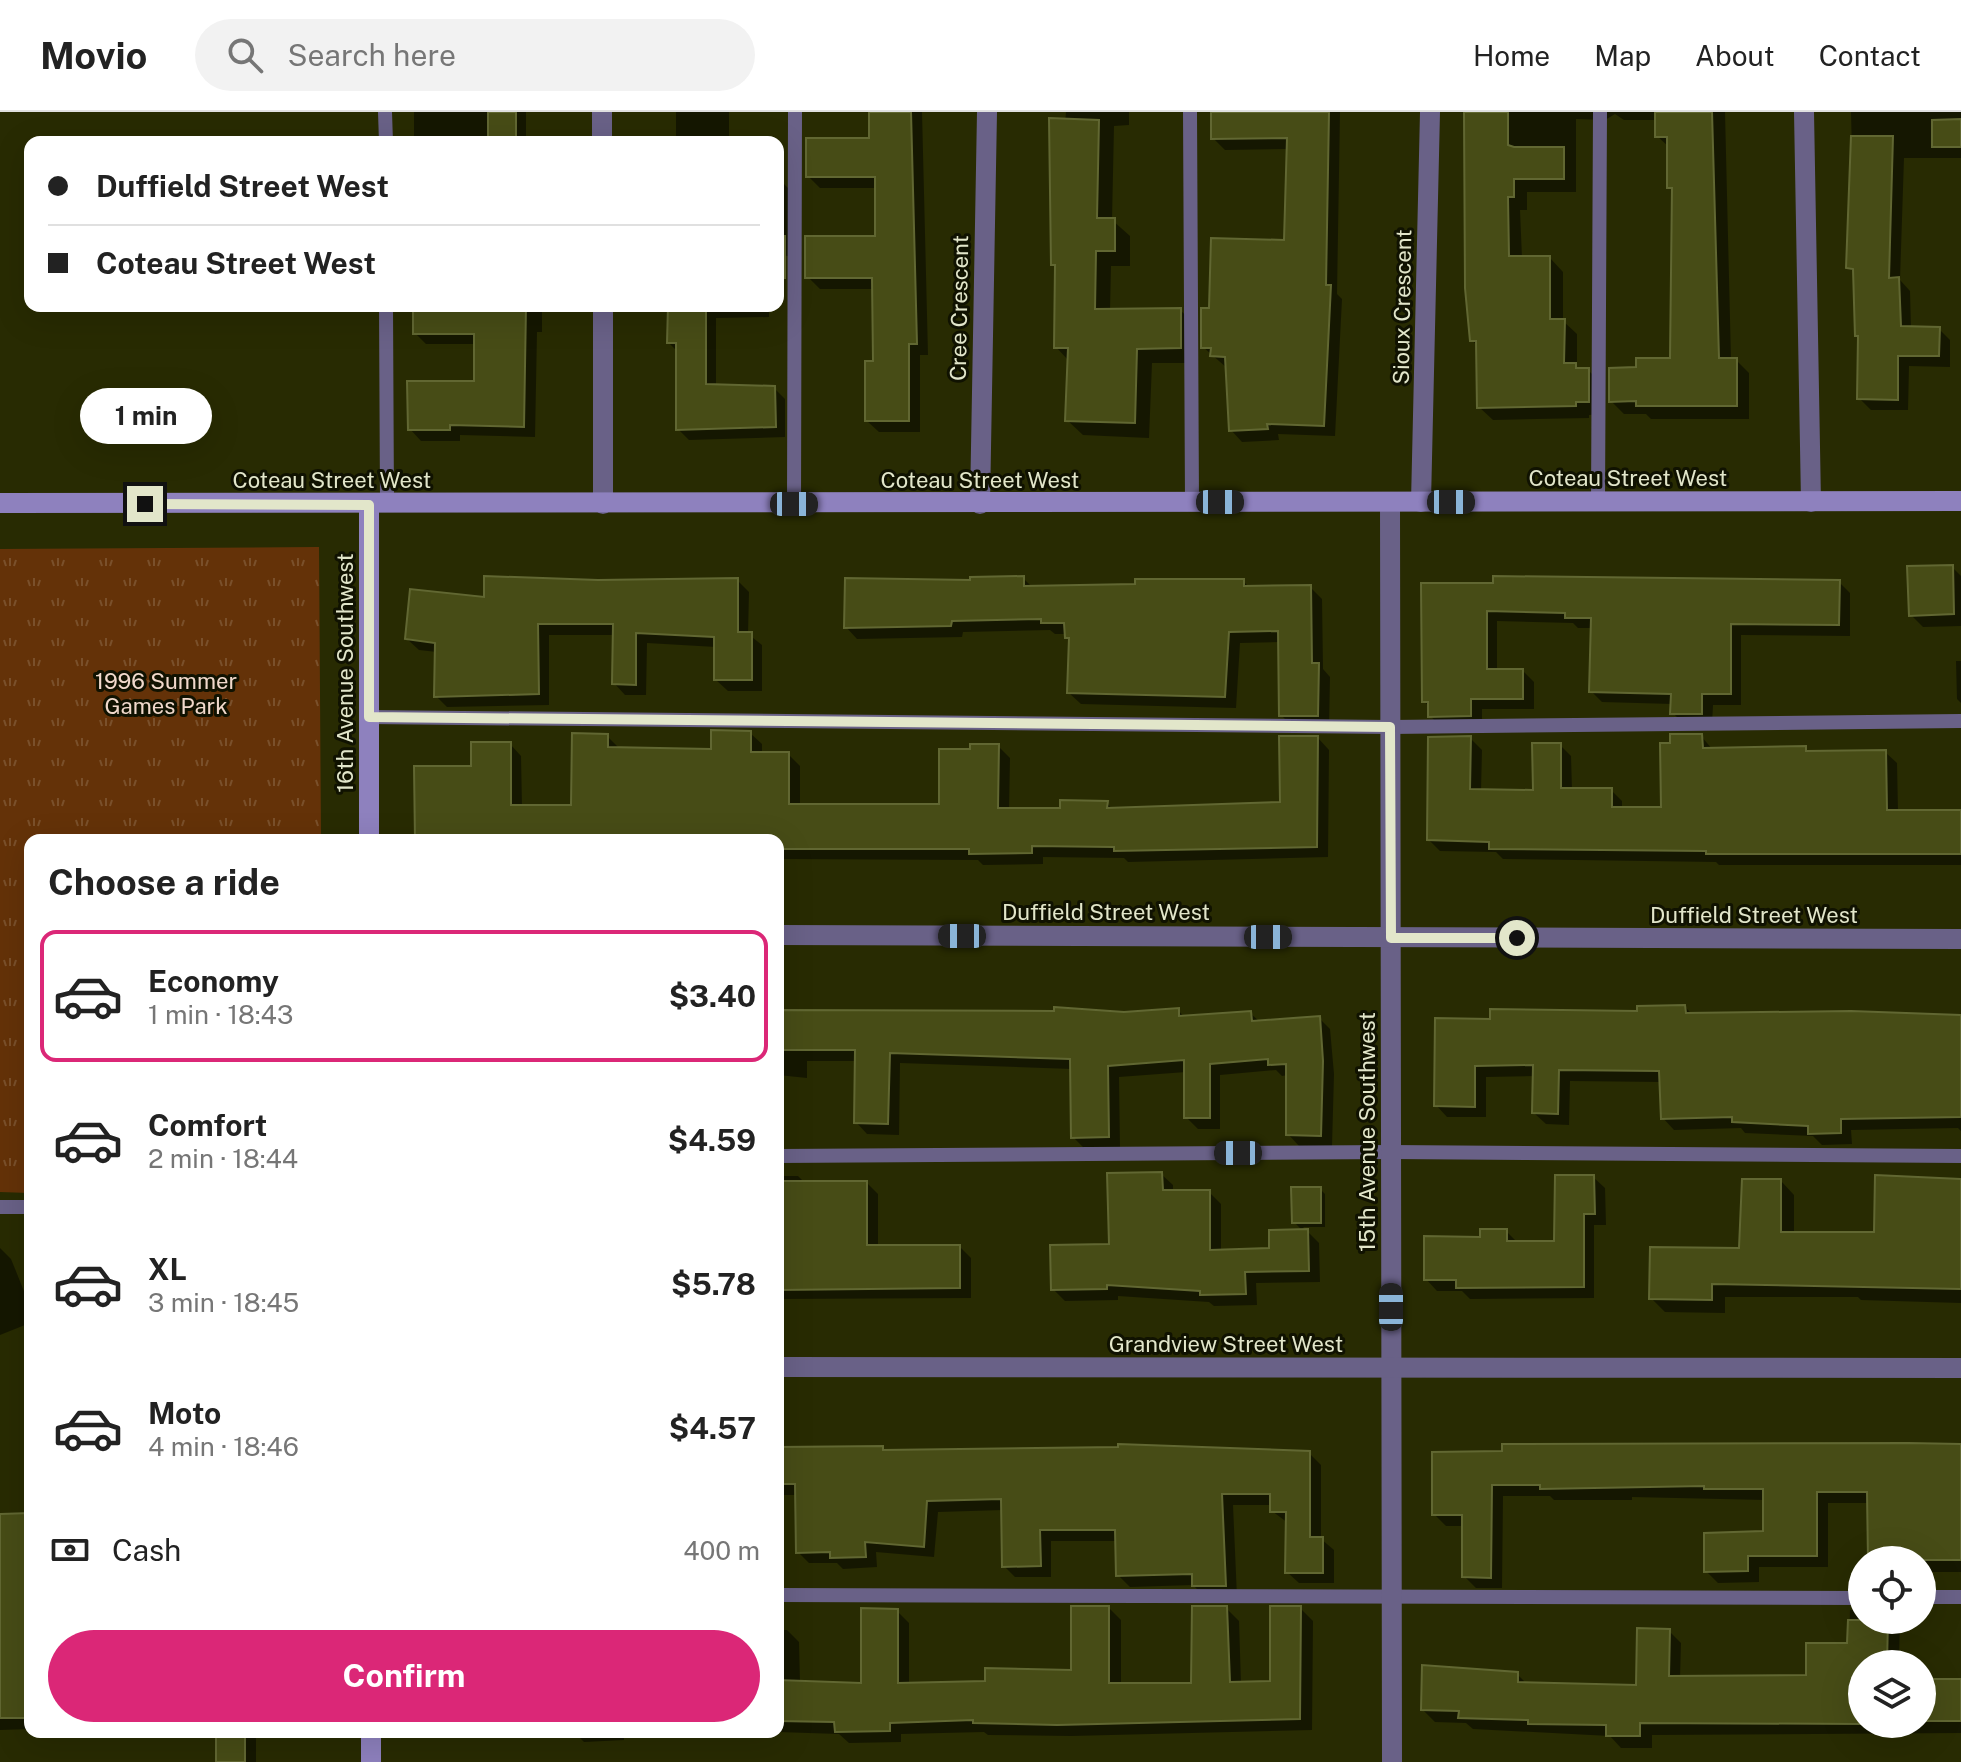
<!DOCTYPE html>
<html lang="en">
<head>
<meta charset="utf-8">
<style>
	:root { --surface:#fff; --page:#f2f2f2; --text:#222; --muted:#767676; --line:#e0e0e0; --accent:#db2777 }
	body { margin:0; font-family:"Public Sans",sans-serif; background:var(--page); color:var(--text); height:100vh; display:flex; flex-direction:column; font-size:30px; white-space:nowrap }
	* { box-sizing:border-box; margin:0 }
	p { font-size:26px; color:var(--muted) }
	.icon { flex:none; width:44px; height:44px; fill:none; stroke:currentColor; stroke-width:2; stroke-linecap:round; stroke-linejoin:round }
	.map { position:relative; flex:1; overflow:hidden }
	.drawer { position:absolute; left:24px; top:722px; width:760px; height:904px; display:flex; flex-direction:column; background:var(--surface); border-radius:16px; box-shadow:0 8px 32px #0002 }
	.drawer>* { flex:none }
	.hud { position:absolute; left:24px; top:24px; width:760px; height:176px; border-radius:16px; box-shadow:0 8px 32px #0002; display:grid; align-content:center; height:176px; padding:0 24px; background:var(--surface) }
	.buttons { position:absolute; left:1848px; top:1434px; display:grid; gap:16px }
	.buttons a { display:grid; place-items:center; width:88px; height:88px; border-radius:50%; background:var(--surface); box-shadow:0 8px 32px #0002; font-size:40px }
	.end { position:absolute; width:36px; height:36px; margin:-18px; border:10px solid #e2e6ca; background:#111; box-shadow:0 0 0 4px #111 }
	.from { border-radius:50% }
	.bubble { position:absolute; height:56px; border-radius:28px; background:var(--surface); box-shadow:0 8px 32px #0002; font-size:26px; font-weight:700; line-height:56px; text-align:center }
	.car { position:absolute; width:24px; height:48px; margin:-24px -12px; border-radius:10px; box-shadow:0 0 6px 2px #0007; background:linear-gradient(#222 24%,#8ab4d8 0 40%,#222 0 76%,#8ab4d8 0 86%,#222 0) }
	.hud b { display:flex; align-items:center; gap:28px; height:76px; font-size:30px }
	.hud b+b { border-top:2px solid var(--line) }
	.hud i { width:20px; height:20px; background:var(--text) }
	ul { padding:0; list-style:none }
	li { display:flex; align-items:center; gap:24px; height:132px; margin:0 16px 12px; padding:0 8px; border:4px solid transparent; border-radius:16px }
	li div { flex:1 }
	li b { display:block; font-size:30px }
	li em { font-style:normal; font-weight:700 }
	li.active { border-color:var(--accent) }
	li>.icon { width:72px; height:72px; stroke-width:1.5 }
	h2 { padding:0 24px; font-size:36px; line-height:96px }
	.pay { display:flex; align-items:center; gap:20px; height:88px; padding:0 24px; font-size:30px }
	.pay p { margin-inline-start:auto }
	.primary-button { display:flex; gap:16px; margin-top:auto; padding:16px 24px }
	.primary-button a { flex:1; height:92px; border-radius:48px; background:var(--accent); color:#fff; font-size:32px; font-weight:700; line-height:92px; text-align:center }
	header { display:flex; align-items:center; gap:48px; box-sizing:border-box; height:112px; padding:0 40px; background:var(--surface); border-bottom:2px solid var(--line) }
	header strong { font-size:38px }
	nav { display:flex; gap:44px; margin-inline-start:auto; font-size:28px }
	.search { width:560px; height:72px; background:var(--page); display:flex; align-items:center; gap:20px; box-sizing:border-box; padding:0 28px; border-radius:44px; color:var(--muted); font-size:30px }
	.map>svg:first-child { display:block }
	.park { fill:url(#park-tufts) }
	.shadow { fill:#0007 }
	.building { fill:#474c16; stroke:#616732; stroke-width:2 }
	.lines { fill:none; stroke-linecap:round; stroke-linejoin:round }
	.lane { stroke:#696187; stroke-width:14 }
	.street { stroke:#696187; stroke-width:20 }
	.secondary { stroke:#8e81be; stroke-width:20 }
	.route { stroke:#e2e6ca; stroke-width:10 }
	.labels { text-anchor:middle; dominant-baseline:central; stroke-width:6; stroke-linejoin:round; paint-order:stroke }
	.street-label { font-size:22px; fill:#e2e6ca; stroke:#101201 }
	.park-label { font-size:22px; fill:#f1d9cb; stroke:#101201 }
</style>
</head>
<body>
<header>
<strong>Movio</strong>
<div class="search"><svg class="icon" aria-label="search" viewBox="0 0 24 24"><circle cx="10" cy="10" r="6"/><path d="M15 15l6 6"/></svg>Search here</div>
<nav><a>Home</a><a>Map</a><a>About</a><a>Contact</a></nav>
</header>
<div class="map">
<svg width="1961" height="1650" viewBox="0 0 1961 1650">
	<defs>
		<pattern id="park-tufts" width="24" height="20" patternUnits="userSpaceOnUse" patternTransform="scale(2)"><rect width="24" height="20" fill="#643208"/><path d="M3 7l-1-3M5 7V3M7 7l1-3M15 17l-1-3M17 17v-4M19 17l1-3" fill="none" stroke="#7a502b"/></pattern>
	</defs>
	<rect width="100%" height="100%" fill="#282b02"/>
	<polygon class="park" points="319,435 321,728 30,728 30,1081 0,1080 0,437"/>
	<g class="shadow">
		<polygon points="414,0 526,0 526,29 531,30 414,30"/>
		<polygon points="676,0 742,0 729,0 729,30 676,30"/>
		<polygon points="871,0 922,0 928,243 920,243 920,320 879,320 867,309 875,251 875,177 820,177 808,165 877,126 877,76 820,76 808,64 871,28"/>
		<polygon points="1066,0 1129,0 1129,13 1114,14 1112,108 1130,124 1130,154 1111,154 1110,199 1180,198 1196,213 1196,251 1152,251 1149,326 1083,323 1067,308 1069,249 1056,235 1057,156 1053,152"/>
		<polygon points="1212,0 1340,0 1337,182 1342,187 1335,324 1278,322 1279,328 1242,330 1231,318 1227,256 1203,235 1211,198 1285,130 1289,37 1225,38 1213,26"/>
		<polygon points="1467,0 1725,0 1731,248 1736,248 1749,261 1749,307 1651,307 1646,302 1624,302 1611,289 1638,257 1672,248 1674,80 1669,75 1669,35 1657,24 1657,8 1624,8 1615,2 1605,8 1576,7 1576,80 1527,80 1527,98 1520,98 1522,146 1550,146 1563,160 1563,209 1577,222 1577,255 1588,258 1601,271 1601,302 1589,303 1589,306 1493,308 1479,295 1478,235 1472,228"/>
		<polygon points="1851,0 1961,0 1961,46 1904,46 1900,168 1910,179 1911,216 1939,217 1950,228 1950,255 1909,254 1908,298 1871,298 1859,286 1860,227 1857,223 1855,162 1849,155 1853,83"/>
		<polygon points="778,66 789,77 788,144 778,143"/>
		<polygon points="487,194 542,194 542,220 537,220 535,325 460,323 460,329 421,329 410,317 476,271 476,232 426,232 415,221"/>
		<polygon points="669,194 769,194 769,205 716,206 716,274 774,276 785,287 785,325 689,328 678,317 678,240 669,231"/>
		<polygon points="1952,455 1961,464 1961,514 1923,515 1911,503"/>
		<polygon points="1023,466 1033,476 1243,469 1250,476 1310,475 1322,487 1323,557 1330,565 1329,615 1293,615 1281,603 1280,530 1240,531 1236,596 1081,592 1069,581 1071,529 1067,522 1055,522 1050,518 963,520 962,525 857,527 846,515 972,470"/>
		<polygon points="737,468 749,480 748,522 762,533 762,579 728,579 716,568 716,535 647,531 646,583 625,583 614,571 614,523 549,523 549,593 447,595 436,584 437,540 419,538 407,527 486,487 598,470"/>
		<polygon points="1839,470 1850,481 1850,524 1741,523 1741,593 1713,593 1712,612 1684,612 1673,601 1673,592 1602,590 1591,579 1592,516 1578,516 1573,511 1497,509 1497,559 1523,559 1534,570 1534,597 1482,597 1482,615 1442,615 1430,604 1430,596 1424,589 1423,473"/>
		<polygon points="1956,549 1961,549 1961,591 1957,587"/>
		<polygon points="750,621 762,632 762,642 788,642 800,654 800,694 941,694 972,639 998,634 1010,646 1009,698 1062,698 1107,691 1113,698 1282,692 1318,626 1329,638 1328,745 1128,750 1124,746 1043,745 1043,752 983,753 978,748 778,747 778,728 417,728 473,655 510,632 521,644 522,695 573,695 607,624 619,636 713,639"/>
		<polygon points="1701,624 1713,638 1805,636 1811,641 1885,640 1897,651 1898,700 1961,700 1961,693 1961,753 1719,753 1716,750 1503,747 1496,740 1440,739 1429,728 1470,626 1482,638 1481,679 1535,680 1560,633 1571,644 1572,678 1611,678 1622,689 1622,697 1663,697 1672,633"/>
		<polygon points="141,723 210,725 214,728 141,728"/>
		<polygon points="1685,895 1692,902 1961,904 1961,1019 1958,1016 1851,1018 1852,1032 1822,1033 1813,1024 1745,1021 1741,1016 1674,1018 1663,1006 1662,970 1570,969 1569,1013 1546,1012 1534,1001 1535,964 1486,965 1486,1005 1447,1005 1436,993 1492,909"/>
		<polygon points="1178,898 1185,906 1250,901 1260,910 1319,906 1330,917 1334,962 1332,1034 1299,1034 1288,1022 1288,963 1282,964 1276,958 1220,963 1220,1017 1198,1017 1186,1005 1186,960 1119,965 1120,1036 1085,1037 1073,1025 1072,957 900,951 899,1023 867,1022 856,1010 857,949 807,949 807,966 778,963 778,900 1124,902"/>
		<polygon points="1161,1062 1173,1073 1173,1080 1209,1080 1221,1092 1221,1140 1271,1138 1303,1119 1294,1110 1320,1077 1325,1082 1325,1115 1303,1115 1319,1131 1320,1170 1256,1171 1257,1193 1214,1194 1209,1190 1118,1184 1118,1188 1065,1189 1053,1177 1111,1134"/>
		<polygon points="778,1064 798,1064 805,1071 867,1071 878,1082 878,1135 960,1135 971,1146 971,1186 778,1187"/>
		<polygon points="1593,1065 1605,1076 1606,1113 1594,1113 1594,1186 1470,1187 1462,1179 1437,1179 1426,1167 1482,1127 1506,1119 1518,1131 1556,1131"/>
		<polygon points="1961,1068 1961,1191 1861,1188 1858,1185 1725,1185 1725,1201 1665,1200 1651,1186 1741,1138 1781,1069 1794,1083 1794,1122 1876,1122"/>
		<polygon points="0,1136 11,1147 30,1194 30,1211 0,1223"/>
		<polygon points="1961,1333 1961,1460 1922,1460 1922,1448 1870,1448 1869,1391 1828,1391 1828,1455 1759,1455 1759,1470 1718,1471 1706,1459 1766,1421 1765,1388 1632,1385 1632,1388 1554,1388 1550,1384 1503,1384 1502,1476 1476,1476 1464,1464 1464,1414 1446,1414 1434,1402 1434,1342"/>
		<polygon points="778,1336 1309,1341 1321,1353 1321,1427 1334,1438 1334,1471 1299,1471 1287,1460 1288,1411 1272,1399 1272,1393 1233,1393 1237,1485 1205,1485 1193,1473 1130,1475 1118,1463 1117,1429 1051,1429 1051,1465 1015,1465 1004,1454 1003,1398 938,1400 934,1445 876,1440 877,1455 843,1457 837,1451 809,1451 798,1440 797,1383 778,1383"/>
		<polygon points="0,1404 30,1404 30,1617 0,1618"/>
		<polygon points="1109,1496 1121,1508 1121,1573 1193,1573 1226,1496 1239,1509 1241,1572 1272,1571 1300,1496 1313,1509 1312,1618 1071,1624 988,1623 984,1620 901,1622 901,1630 849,1631 839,1622 778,1620 778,1518 787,1518 799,1530 800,1571 863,1573 897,1499 909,1511 909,1573 987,1571 1073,1560"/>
		<polygon points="1862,1497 1862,1508 1900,1509 1899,1547 1909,1547 1914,1552 1862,1552 1862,1612 1922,1612 1922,1569 1961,1569 1961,1621 1652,1623 1652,1636 1621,1636 1610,1624 1473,1617 1466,1611 1435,1610 1423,1598 1517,1562 1528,1573 1638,1575 1669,1519 1681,1531 1680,1566 1808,1565 1849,1533 1850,1498"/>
		<polygon points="54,1620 120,1620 57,1623"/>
		<polygon points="129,1620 256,1620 256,1650 218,1650 218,1626"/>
		<polygon points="485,1620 762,1620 761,1624 624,1623 624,1628 584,1630 580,1626 490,1625"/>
	</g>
	<g class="building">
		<rect x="488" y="0" width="28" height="30"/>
		<polygon points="869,0 911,0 917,232 909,232 909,309 865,309 865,249 873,249 872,166 805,166 805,124 875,124 875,65 806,65 806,26 869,26"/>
		<polygon points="1211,0 1329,0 1326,173 1331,173 1324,314 1267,312 1268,317 1229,319 1225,245 1210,244 1211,236 1201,236 1201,196 1209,196 1211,126 1284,128 1287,26 1211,27"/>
		<polygon points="1464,0 1508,0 1508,33 1514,35 1564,35 1564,67 1514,67 1514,85 1508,85 1509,144 1550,144 1550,207 1565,207 1564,251 1576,251 1576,256 1589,256 1589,290 1576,290 1576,294 1477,296 1476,229 1470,229 1465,176"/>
		<polygon points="1655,0 1712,0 1719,246 1737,246 1737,294 1636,294 1636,289 1609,290 1609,256 1636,255 1636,246 1670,246 1672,76 1667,76 1667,25 1655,25"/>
		<polygon points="1049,6 1099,8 1097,106 1115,106 1115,139 1096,139 1095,197 1181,196 1181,236 1137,237 1135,311 1065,309 1068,236 1054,236 1055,153 1051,153"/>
		<polygon points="1961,7 1961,35 1932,35 1932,8"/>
		<polygon points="1851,24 1893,24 1889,166 1899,165 1901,214 1940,215 1939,244 1898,244 1898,288 1857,287 1858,224 1855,224 1853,157 1846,156"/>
		<rect x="778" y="124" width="7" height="42"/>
		<polygon points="413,194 526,194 524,315 450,313 450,318 408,318 407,269 474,269 474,222 413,222"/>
		<polygon points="668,194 706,194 706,272 775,274 776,315 676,318 676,231 667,231"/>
		<polygon points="1953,453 1954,502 1909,504 1907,454"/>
		<polygon points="484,464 598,468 738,466 738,520 752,520 752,568 714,568 714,525 636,521 636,573 612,572 613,512 538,512 539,582 434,585 435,531 405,527 410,477 484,485"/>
		<polygon points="1024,464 1024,474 1135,472 1135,467 1244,467 1244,474 1311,473 1312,551 1319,551 1318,604 1279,604 1278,519 1229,520 1225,585 1067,581 1069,526 1065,526 1064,511 1041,511 1041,507 952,509 951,514 844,516 845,466 970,468 970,465"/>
		<polygon points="1493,464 1840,468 1839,513 1731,512 1731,582 1702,582 1702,602 1670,602 1671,582 1589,580 1591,506 1565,506 1565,501 1487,499 1487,557 1523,557 1523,587 1471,587 1471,604 1428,605 1428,590 1422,590 1421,471 1493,471"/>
		<polygon points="711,618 751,619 751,640 789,640 789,692 939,692 939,637 970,637 970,632 999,632 998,696 1060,696 1060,688 1108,689 1107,696 1280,690 1279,624 1318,624 1317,735 1114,739 1114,735 1032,734 1032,741 969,742 969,737 778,737 778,728 415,728 414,654 471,654 471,630 511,630 511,693 571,693 572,621 608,622 608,635 711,637"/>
		<polygon points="1670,622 1702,622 1703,636 1806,634 1806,639 1886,638 1887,698 1961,698 1961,742 1706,742 1706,739 1489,737 1489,730 1427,728 1428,625 1471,624 1470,677 1533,678 1532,631 1561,631 1561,676 1612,676 1612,695 1661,695 1660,631 1670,631"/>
		<polygon points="1685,893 1686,901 1851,899 1961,903 1961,1005 1841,1007 1841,1021 1808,1022 1808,1014 1732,1010 1732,1005 1661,1007 1659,959 1559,958 1558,1002 1532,1001 1533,953 1475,954 1475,995 1434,994 1435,906 1490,907 1490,897 1637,899 1637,894"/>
		<polygon points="1054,895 1124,900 1179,896 1179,904 1251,899 1252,909 1320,904 1323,949 1321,1024 1286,1023 1286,952 1268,953 1268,947 1210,952 1210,1006 1184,1006 1184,948 1108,954 1109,1025 1071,1026 1070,947 890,941 888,1012 854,1011 855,938 778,938 778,898 1054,899"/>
		<polygon points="1162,1060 1163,1078 1210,1078 1210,1138 1269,1136 1269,1118 1308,1117 1309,1159 1245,1160 1246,1182 1200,1183 1200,1179 1107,1173 1107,1177 1051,1178 1050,1133 1109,1132 1107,1061"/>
		<polygon points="1555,1063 1594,1063 1595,1102 1584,1102 1584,1175 1456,1176 1456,1168 1424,1168 1424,1124 1480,1125 1480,1117 1507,1117 1507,1129 1554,1129"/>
		<polygon points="1875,1063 1961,1067 1961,1177 1712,1172 1712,1188 1649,1187 1650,1135 1739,1136 1742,1067 1781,1067 1781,1120 1874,1120"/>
		<polygon points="778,1069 867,1069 867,1133 960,1133 960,1176 778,1178"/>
		<polygon points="1291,1075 1321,1075 1321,1111 1292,1111"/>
		<polygon points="1908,1331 1961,1332 1961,1448 1868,1448 1867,1380 1817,1380 1817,1444 1748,1444 1748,1459 1704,1460 1704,1421 1763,1419 1763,1377 1704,1377 1704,1374 1540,1377 1540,1373 1492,1373 1491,1466 1462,1465 1462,1403 1432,1403 1432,1340 1502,1339 1502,1332"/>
		<polygon points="1118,1332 1310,1339 1310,1425 1323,1425 1323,1461 1285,1461 1286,1400 1270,1400 1270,1382 1222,1382 1226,1474 1192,1474 1192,1462 1116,1464 1115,1418 1040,1418 1041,1454 1002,1455 1001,1387 927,1389 924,1435 865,1430 866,1445 830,1446 830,1440 796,1441 795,1372 778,1372 778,1335 883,1334 883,1338 1118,1335"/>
		<polygon points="30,1401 30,1606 0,1606 0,1402"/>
		<polygon points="1071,1494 1109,1494 1109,1571 1191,1571 1192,1494 1227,1494 1230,1570 1270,1569 1270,1494 1301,1494 1300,1607 1057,1613 973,1611 973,1608 890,1611 890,1619 835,1620 834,1610 778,1609 778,1568 861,1571 861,1496 898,1497 898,1571 985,1569 985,1556 1071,1558"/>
		<polygon points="1848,1508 1888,1508 1887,1552 1862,1552 1862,1612 1640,1611 1640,1624 1606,1624 1606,1613 1528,1612 1528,1608 1458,1606 1459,1599 1421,1598 1422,1553 1518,1560 1518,1570 1636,1573 1637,1516 1670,1517 1669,1564 1806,1563 1806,1531 1847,1531"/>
		<rect x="1922" y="1567" width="39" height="42"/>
		<rect x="216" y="1620" width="29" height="30"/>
	</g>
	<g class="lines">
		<g class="lane">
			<polyline points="385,0 386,30"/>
			<polyline points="1190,0 1192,390"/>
			<polyline points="386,194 387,392"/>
			<polyline points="1598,390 1600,0"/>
			<polyline points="794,392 795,0"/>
			<polyline points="369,605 1390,615 1961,609"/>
			<polyline points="778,1044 1391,1040 1961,1044"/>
			<polyline points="0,1095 30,1095"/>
			<polyline points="778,1483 1862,1486"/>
			<polyline points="1922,1485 1961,1485"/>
		</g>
		<g class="street">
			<polyline points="602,0 602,30"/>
			<polyline points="1804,0 1811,390"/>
			<polyline points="603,194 603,392"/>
			<polyline points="1421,390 1430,0"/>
			<polyline points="1390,391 1392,1650"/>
			<polyline points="980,392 987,0"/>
			<polyline points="778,823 1961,827"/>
			<polyline points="778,1255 1961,1256"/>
		</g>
		<g class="secondary">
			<polyline points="0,391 1961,389"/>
			<polyline points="369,393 369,728"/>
			<polyline points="371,1620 371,1650"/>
		</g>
	</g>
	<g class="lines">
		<polyline class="route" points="145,392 369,393 369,605 1390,615 1391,826 1517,826"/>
	</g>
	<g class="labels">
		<g class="street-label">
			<text transform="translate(1402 195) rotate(-89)">Sioux Crescent</text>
			<text transform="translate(959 196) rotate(-89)">Cree Crescent</text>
			<text x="1628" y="366">Coteau Street West</text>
			<text x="332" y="368">Coteau Street West</text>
			<text x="980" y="368">Coteau Street West</text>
			<text transform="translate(345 561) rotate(-90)">16th Avenue Southwest</text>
			<text x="1106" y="800">Duffield Street West</text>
			<text x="1754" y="803">Duffield Street West</text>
			<text transform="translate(1367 1020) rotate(-90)">15th Avenue Southwest</text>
			<text x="1226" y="1232">Grandview Street West</text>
		</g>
		<g class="park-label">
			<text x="166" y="569">1996 Summer<tspan x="166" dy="25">Games Park</tspan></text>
		</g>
	</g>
</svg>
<div class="buttons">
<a><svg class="icon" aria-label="locate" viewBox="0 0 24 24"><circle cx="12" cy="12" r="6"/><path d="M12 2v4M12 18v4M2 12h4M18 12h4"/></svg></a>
<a><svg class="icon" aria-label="layers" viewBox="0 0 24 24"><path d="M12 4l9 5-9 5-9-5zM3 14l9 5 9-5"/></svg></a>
</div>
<i class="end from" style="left:1517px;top:826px"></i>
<i class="end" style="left:145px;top:392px"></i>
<div class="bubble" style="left:80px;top:276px;width:132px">1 min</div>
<i class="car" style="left:1220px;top:390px;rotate:90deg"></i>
<i class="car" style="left:1451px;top:390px;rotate:90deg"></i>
<i class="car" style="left:794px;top:392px;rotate:90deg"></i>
<i class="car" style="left:962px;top:824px;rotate:270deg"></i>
<i class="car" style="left:1268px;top:825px;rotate:90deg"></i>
<i class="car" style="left:1238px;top:1041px;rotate:270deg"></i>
<i class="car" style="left:1391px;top:1195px;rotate:0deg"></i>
<div class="hud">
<b><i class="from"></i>Duffield Street West</b>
<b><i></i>Coteau Street West</b>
</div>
<section class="drawer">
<h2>Choose a ride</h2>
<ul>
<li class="active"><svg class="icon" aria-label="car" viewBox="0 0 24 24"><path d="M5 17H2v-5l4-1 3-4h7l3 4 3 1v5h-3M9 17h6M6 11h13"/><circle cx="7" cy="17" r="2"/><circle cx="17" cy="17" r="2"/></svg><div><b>Economy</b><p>1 min · 18:43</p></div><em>$3.40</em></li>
<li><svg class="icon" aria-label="car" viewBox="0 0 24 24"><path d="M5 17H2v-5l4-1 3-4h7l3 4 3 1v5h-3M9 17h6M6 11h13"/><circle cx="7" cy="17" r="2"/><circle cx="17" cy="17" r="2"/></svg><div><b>Comfort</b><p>2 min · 18:44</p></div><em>$4.59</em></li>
<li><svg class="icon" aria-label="car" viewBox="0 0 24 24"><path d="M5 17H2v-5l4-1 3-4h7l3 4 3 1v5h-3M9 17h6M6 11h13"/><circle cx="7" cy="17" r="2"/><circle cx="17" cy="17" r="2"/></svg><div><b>XL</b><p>3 min · 18:45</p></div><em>$5.78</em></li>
<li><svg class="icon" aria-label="car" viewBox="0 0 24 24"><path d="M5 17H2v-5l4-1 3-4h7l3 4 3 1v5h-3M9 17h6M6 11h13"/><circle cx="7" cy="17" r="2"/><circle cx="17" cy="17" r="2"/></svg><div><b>Moto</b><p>4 min · 18:46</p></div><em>$4.57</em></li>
</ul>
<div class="pay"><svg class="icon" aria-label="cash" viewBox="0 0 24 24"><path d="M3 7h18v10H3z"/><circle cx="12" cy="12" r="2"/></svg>Cash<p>400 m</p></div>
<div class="primary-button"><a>Confirm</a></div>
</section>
</div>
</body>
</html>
